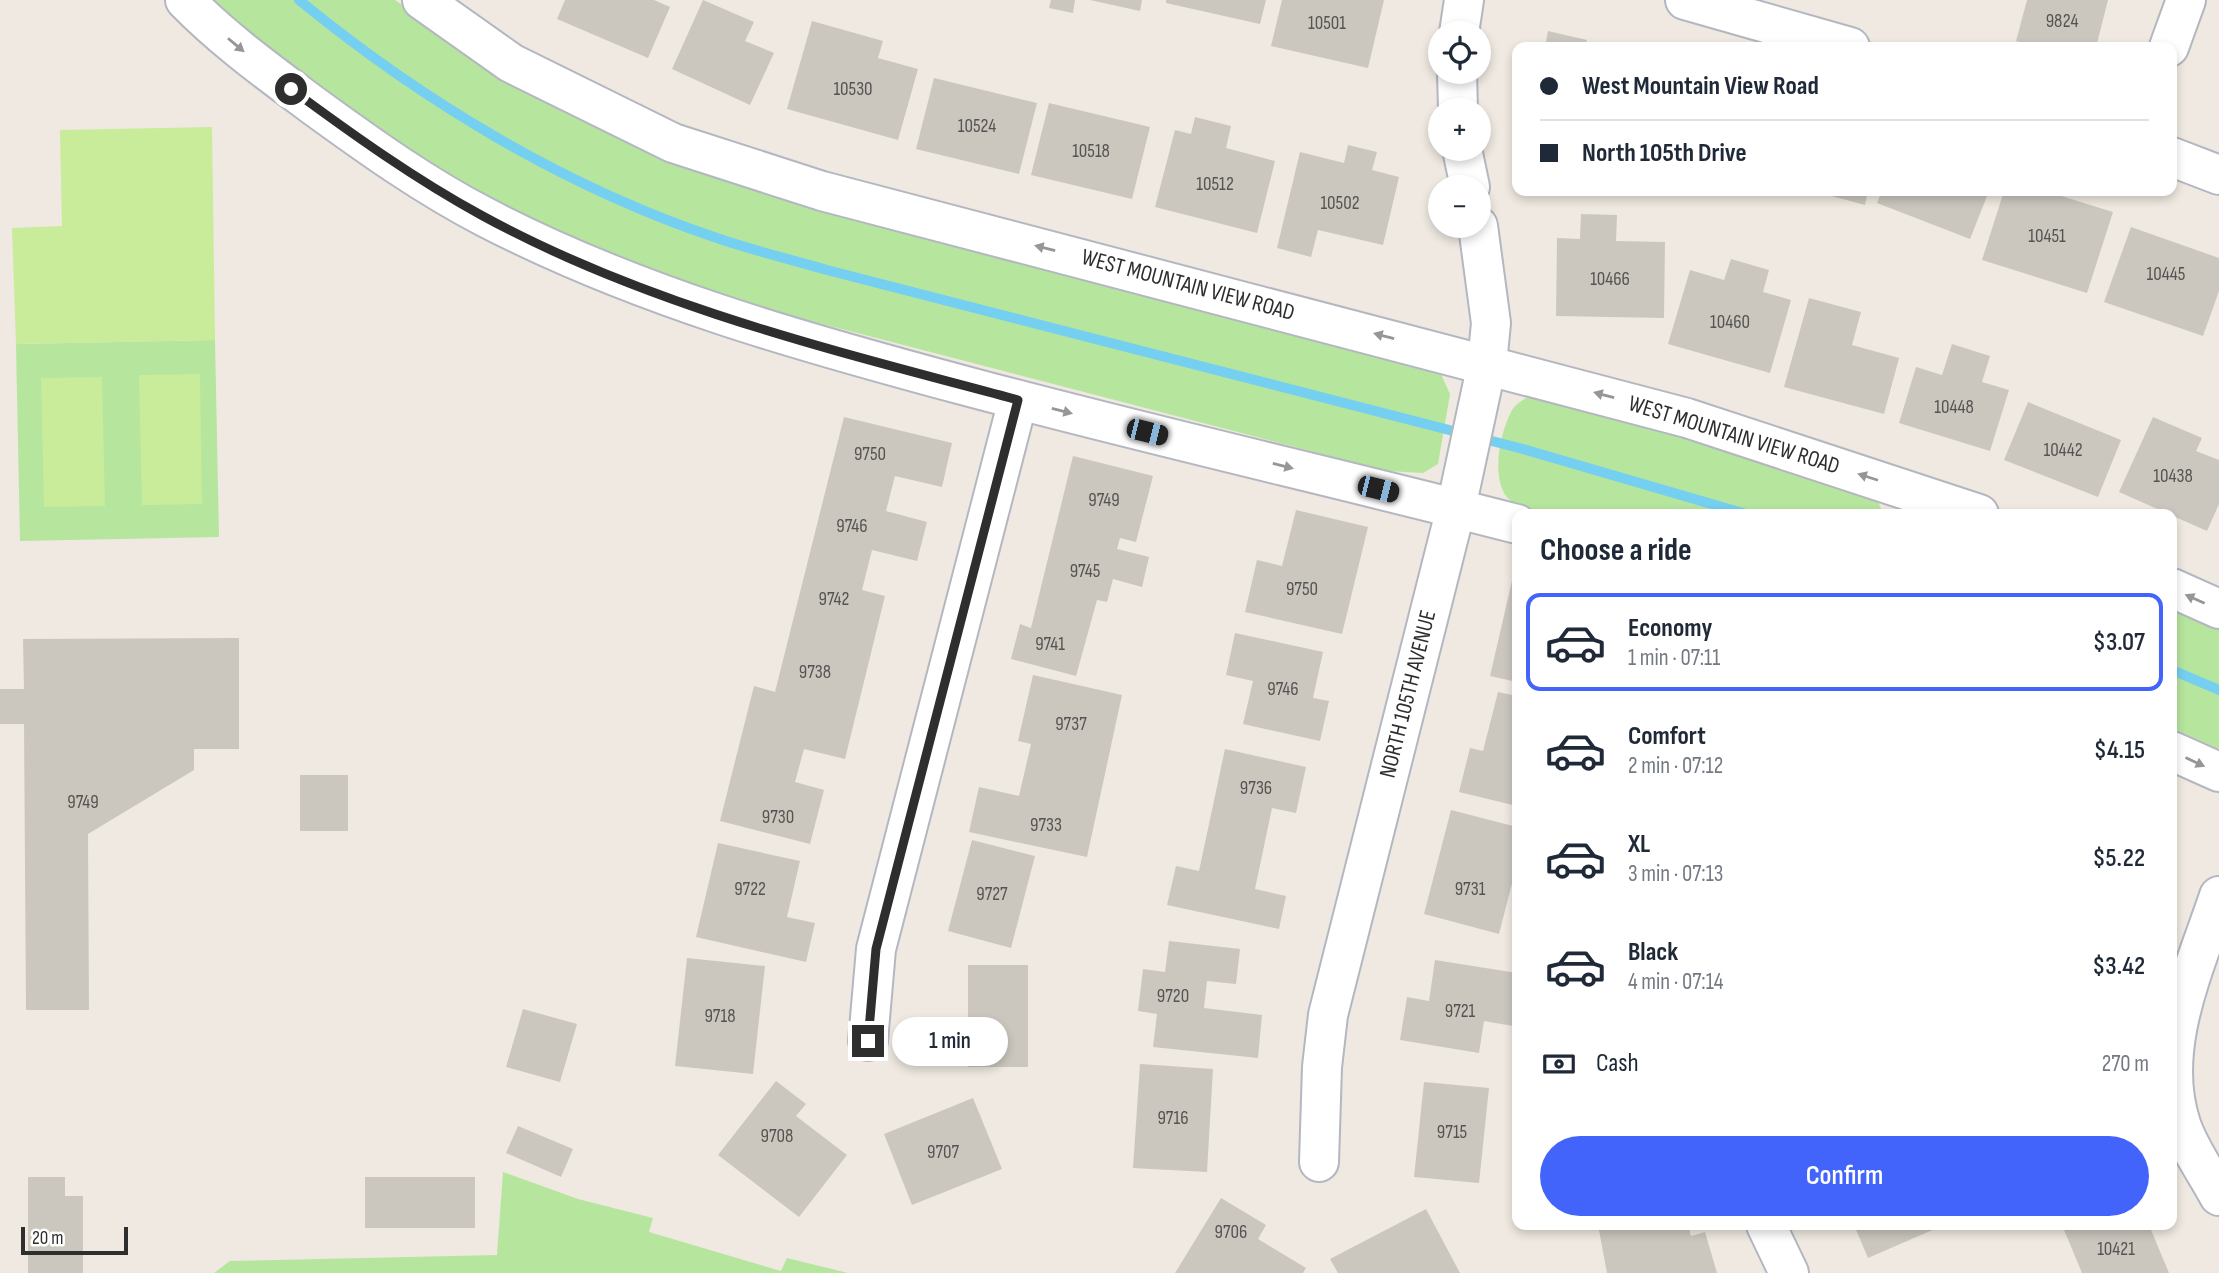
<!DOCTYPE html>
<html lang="en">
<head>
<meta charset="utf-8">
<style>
	:root { --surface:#fff; --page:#f6f6f7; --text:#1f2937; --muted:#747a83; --line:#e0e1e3; --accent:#4264fb }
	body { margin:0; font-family:"Sofia Sans Condensed",sans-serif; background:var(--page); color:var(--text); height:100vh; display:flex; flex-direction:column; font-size:26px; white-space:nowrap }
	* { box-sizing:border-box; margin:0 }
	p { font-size:23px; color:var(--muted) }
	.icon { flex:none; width:38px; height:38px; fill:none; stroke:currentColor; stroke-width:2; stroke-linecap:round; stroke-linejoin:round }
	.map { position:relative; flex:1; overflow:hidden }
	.sheet { position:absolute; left:1512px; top:509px; width:665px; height:721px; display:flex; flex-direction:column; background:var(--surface); border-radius:14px; box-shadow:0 4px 10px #0003 }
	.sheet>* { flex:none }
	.banner { position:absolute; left:1512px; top:42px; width:665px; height:154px; border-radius:14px; box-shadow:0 4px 10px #0003; display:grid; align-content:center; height:154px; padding:0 28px; background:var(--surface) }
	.tools { position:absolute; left:1428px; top:21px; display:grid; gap:14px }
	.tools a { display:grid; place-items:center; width:63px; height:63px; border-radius:50%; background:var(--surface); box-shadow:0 4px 10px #0003; font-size:35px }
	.scale { position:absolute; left:21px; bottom:18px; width:107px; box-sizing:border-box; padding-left:7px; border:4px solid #2e2e2e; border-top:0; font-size:19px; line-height:24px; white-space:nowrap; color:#2e2e2e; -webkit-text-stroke:5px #fff; paint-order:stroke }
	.end { position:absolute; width:32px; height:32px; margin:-16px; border:9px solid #2e2e2e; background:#fff; box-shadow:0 0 0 4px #fff }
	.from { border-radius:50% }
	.bubble { position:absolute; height:49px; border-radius:24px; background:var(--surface); box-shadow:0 4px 10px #0003; font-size:23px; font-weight:600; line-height:49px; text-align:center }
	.car { position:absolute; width:21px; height:42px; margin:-21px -10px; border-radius:9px; box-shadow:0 0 5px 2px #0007; background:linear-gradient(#222 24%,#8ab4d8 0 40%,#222 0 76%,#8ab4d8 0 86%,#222 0) }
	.banner b { display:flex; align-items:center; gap:24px; height:66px; font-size:26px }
	.banner b+b { border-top:2px solid var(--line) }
	.banner i { width:18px; height:18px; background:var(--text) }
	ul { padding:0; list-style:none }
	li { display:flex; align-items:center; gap:21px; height:98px; margin:0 14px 10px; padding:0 14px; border:4px solid transparent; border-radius:14px }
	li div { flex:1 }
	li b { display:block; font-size:26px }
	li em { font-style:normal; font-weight:600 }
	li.selected { border-color:var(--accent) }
	li>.icon { width:63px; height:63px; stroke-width:1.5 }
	h2 { padding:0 28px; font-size:32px; line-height:84px }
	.pay { display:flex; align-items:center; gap:18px; height:77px; padding:0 28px; font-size:26px }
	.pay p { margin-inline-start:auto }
	.action { display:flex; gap:14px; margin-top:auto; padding:14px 28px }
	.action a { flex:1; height:80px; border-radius:42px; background:var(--accent); color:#fff; font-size:28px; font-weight:600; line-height:80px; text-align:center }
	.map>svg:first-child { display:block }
	.green { fill:#b6e59e }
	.pitch { fill:#c9ec9a }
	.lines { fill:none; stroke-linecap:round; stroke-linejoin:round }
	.stream { stroke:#75cff0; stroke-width:10 }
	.building { fill:#cbc7bf }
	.minor-casing { stroke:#b4b7c1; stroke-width:42 }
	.minor { stroke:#fff; stroke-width:38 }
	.oneway { fill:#969696 }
	.route { stroke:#2e2e2e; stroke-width:9 }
	.labels { text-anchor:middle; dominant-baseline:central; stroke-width:5; stroke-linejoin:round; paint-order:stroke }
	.number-label { font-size:19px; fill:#555452 }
	.street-label { font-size:23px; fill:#2e2e2e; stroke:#fff }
</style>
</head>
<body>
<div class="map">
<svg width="2219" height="1273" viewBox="0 0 2219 1273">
	<rect width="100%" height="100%" fill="#efe9e1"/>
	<g class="green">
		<path d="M 214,0 L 395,0 L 507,75 L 1439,370 L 1450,394 L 1438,464 L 1423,473 L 1387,471 L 746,304 C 663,274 577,245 500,203 C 398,148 300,78 214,0 Z"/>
		<polygon points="215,340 219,537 20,541 16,344"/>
		<path d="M 1532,394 L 1543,394 L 1876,496 L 1883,514 L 1553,514 C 1540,511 1522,509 1511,501 C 1489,483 1500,433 1511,412 C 1515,404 1525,399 1532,394 Z"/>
		<polygon points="2172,607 2219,626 2219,749 2172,728"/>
		<polygon points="503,1172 578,1199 653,1218 649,1232 781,1271 787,1258 848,1273 214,1273 230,1261 497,1255"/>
	</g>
	<g class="pitch">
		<polygon points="212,127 215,340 16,344 12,228 62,226 60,130"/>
		<polygon points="200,374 202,504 142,505 139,375"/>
		<polygon points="102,377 105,506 44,507 41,378"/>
	</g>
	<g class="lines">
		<g class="stream">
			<path d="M 299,0 C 421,100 563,186 714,237 C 751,250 789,259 827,270 L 1523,449 L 1746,514"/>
			<polyline points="2172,670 2219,690"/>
		</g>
	</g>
	<g class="building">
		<polygon points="565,0 654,0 670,7 648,58 557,19"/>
		<polygon points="703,0 754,22 745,41 774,53 750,105 672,69"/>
		<polygon points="1051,0 1075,0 1073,13 1049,8"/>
		<polygon points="1090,0 1142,0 1140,11"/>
		<polygon points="1166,0 1266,0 1260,24 1166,3"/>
		<polygon points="1282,0 1384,0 1368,68 1271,46"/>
		<polygon points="2027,0 2108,0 2096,47 2038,47 2016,41"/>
		<polygon points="812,21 883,41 878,58 918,69 898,140 787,109"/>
		<polygon points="1548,31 1587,40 1585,47 1545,47"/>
		<polygon points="934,78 1037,103 1019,174 916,149"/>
		<polygon points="1049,103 1150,127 1132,199 1031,175"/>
		<polygon points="1195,117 1231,126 1226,148 1275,161 1257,233 1155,207 1175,130 1191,134"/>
		<polygon points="1348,145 1377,152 1372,170 1399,177 1383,245 1318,230 1311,257 1277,248 1300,152 1344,163"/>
		<polygon points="1813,191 1868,191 1865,205"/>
		<polygon points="1882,191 1989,191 1970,239 1877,203"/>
		<polygon points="2004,191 2045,191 2113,212 2087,293 1982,260"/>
		<polygon points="1581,214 1617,215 1616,241 1665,242 1664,318 1556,316 1557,238 1580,239"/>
		<polygon points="2131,227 2219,258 2219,291 2203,336 2104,302"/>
		<polygon points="1731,259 1769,270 1763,292 1791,300 1770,373 1668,344 1690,270 1724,280"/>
		<polygon points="1809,298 1861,312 1852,345 1899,358 1884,414 1784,387"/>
		<polygon points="1952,344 1990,356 1982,382 2009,390 1990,451 1899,423 1916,367 1942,375"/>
		<polygon points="2028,402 2121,440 2098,497 2004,460"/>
		<polygon points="844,417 952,443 942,487 895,476 886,511 927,522 917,561 872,550 862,590 885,596 845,759 804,749 795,782 824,790 810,844 720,821 754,686 775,692"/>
		<polygon points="2153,417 2202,438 2196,451 2219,460 2219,504 2207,531 2119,492"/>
		<polygon points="1073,456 1153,476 1136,542 1120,538 1117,549 1149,557 1142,587 1113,579 1107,602 1097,600 1076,676 1011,659 1020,624 1031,628"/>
		<polygon points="1296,510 1368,527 1342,634 1245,612 1257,560 1282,566"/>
		<polygon points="1514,572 1517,573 1517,682 1490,676"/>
		<polygon points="1235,633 1323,652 1313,698 1329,701 1320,741 1243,724 1253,681 1226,675"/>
		<polygon points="239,638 239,749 194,749 194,770 88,834 89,1010 26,1010 24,724 0,724 0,689 24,689 23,639"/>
		<polygon points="1033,675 1122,695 1087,857 969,832 979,787 1019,796 1031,744 1018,741"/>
		<polygon points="1498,692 1517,696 1517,806 1459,792 1470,748 1483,751"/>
		<polygon points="1225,749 1306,767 1296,813 1272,808 1255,889 1286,896 1279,929 1167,905 1176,866 1199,871"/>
		<rect x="300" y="775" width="48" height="56"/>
		<polygon points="1451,810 1517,827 1517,864 1499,934 1424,914"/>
		<polygon points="972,840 1035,856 1011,948 948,931"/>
		<polygon points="718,843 800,861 787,917 815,923 806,962 696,937"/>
		<polygon points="1169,941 1240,949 1236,984 1207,981 1204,1008 1262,1015 1258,1058 1153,1047 1157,1014 1138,1011 1143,969 1165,972"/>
		<polygon points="687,958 765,966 753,1074 675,1066"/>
		<polygon points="1435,960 1517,973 1513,1026 1484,1021 1479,1053 1400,1040 1407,997 1429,1001"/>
		<rect x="968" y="965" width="60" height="102"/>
		<polygon points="523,1009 577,1024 560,1082 506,1067"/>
		<polygon points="1140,1064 1213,1069 1207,1172 1133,1168"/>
		<polygon points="776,1081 806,1104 796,1116 847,1155 799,1217 718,1155"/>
		<polygon points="1424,1082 1489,1088 1479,1183 1414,1177"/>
		<polygon points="973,1098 1002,1169 912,1205 884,1134"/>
		<polygon points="518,1126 573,1149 561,1177 506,1153"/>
		<polygon points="28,1177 65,1177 65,1196 83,1196 83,1273 28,1273"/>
		<rect x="365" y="1177" width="110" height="51"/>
		<polygon points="1221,1198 1266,1225 1258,1239 1306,1268 1303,1273 1175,1273"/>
		<polygon points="1426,1209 1460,1273 1338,1273 1330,1259"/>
		<polygon points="1598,1225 1688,1225 1691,1236 1705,1232 1717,1273 1607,1273"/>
		<polygon points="1854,1225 1944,1225 1868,1258"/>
		<polygon points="2062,1225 2149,1225 2169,1273 2082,1273"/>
	</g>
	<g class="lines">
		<g class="minor-casing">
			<g id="minor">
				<path d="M 185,0 C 224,40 270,73 314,106 C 369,146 425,186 485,217 C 637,296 802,342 966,386 C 1149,435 1334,477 1517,524"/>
				<polyline points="422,0 511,63 673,143 822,191 1687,418 1979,514"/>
				<polyline points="1685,0 1850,47"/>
				<polyline points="1459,33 1464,0"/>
				<polyline points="2169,47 2186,0"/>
				<polyline points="1457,72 1458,110"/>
				<polyline points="1462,149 1470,187"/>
				<polyline points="2172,157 2219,175"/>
				<polyline points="2172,588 2219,609"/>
				<polyline points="2172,751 2219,772"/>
				<path d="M 2219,896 C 2195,968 2156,1048 2181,1124 C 2189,1149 2207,1173 2219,1196"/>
				<polyline points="868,1041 876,949 1018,400"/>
				<polyline points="1319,1162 1322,1067 1328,1015 1456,508 1487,364 1491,323 1478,226"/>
				<polyline points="1766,1225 1789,1273"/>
			</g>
		</g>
		<use href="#minor" class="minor"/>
	</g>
	<defs><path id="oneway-solid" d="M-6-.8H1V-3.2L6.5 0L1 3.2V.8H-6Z" transform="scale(1.75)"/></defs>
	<g class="oneway">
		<use href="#oneway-solid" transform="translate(236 45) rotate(40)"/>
		<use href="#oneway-solid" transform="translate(1045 248) rotate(-166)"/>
		<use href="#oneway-solid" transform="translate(1384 336) rotate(-165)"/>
		<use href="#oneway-solid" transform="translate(1604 395) rotate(-165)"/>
		<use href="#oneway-solid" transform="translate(1062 411) rotate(14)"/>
		<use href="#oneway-solid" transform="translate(1283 466) rotate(14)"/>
		<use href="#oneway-solid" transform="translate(1868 477) rotate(-162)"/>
		<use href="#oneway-solid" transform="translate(2195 599) rotate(-156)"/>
		<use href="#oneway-solid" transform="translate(2195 762) rotate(25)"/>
	</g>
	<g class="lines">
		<path class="route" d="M 291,89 C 352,134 415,179 481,215 C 647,306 836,351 1018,400 L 876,949 L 868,1041"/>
	</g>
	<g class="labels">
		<g class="number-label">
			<text x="2062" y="21">9824</text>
			<text x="1327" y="23">10501</text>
			<text x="853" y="89">10530</text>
			<text x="977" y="126">10524</text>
			<text x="1091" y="151">10518</text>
			<text x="1215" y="184">10512</text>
			<text x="1340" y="203">10502</text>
			<text x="2047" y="236">10451</text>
			<text x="2166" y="274">10445</text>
			<text x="1610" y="279">10466</text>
			<text x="1730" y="322">10460</text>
			<text x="1954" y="407">10448</text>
			<text x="2063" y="450">10442</text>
			<text x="870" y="454">9750</text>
			<text x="2173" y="476">10438</text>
			<text x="1104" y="500">9749</text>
			<text x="852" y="526">9746</text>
			<text x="1085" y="571">9745</text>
			<text x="1302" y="589">9750</text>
			<text x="834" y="599">9742</text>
			<text x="1050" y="644">9741</text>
			<text x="815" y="672">9738</text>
			<text x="1283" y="689">9746</text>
			<text x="1071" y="724">9737</text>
			<text x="1256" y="788">9736</text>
			<text x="83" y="802">9749</text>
			<text x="778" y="817">9730</text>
			<text x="1046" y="825">9733</text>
			<text x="750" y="889">9722</text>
			<text x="1470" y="889">9731</text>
			<text x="992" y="894">9727</text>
			<text x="1173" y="996">9720</text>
			<text x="1460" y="1011">9721</text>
			<text x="720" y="1016">9718</text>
			<text x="1173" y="1118">9716</text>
			<text x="1452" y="1132">9715</text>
			<text x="777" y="1136">9708</text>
			<text x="943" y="1152">9707</text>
			<text x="1231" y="1232">9706</text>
			<text x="2116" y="1249">10421</text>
		</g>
		<g class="street-label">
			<text transform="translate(1188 285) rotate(15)">WEST MOUNTAIN VIEW ROAD</text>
			<text transform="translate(1734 435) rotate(17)">WEST MOUNTAIN VIEW ROAD</text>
			<text transform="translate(1408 694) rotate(-76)">NORTH 105TH AVENUE</text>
		</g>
	</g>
</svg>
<div class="tools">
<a><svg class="icon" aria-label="locate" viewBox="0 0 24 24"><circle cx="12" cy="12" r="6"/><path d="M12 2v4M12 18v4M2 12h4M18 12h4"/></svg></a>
<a>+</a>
<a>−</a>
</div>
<div class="scale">20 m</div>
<i class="end from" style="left:291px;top:89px"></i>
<i class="end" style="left:868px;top:1041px"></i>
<div class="bubble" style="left:892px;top:1017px;width:116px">1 min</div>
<i class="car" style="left:1147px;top:432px;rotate:104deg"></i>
<i class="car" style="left:1378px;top:489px;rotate:104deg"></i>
<div class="banner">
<b><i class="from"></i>West Mountain View Road</b>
<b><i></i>North 105th Drive</b>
</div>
<section class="sheet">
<h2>Choose a ride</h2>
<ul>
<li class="selected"><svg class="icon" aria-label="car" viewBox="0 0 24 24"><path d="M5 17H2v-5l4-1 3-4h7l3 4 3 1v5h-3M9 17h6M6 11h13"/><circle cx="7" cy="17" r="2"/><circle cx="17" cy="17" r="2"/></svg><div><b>Economy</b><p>1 min · 07:11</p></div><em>$3.07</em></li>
<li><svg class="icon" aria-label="car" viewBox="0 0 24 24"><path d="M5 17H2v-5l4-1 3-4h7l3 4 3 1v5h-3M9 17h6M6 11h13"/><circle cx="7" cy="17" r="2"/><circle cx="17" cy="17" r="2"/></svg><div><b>Comfort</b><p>2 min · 07:12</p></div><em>$4.15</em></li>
<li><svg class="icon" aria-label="car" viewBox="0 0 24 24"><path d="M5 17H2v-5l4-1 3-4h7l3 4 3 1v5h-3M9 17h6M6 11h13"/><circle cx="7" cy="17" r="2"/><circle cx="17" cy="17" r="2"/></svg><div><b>XL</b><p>3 min · 07:13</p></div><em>$5.22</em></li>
<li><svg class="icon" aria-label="car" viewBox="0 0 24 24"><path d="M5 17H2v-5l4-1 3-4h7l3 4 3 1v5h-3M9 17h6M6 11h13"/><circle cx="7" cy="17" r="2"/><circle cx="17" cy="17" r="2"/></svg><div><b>Black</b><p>4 min · 07:14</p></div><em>$3.42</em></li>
</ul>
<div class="pay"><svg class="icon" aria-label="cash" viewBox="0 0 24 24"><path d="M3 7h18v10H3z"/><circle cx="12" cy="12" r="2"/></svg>Cash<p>270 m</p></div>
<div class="action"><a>Confirm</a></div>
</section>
</div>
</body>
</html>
